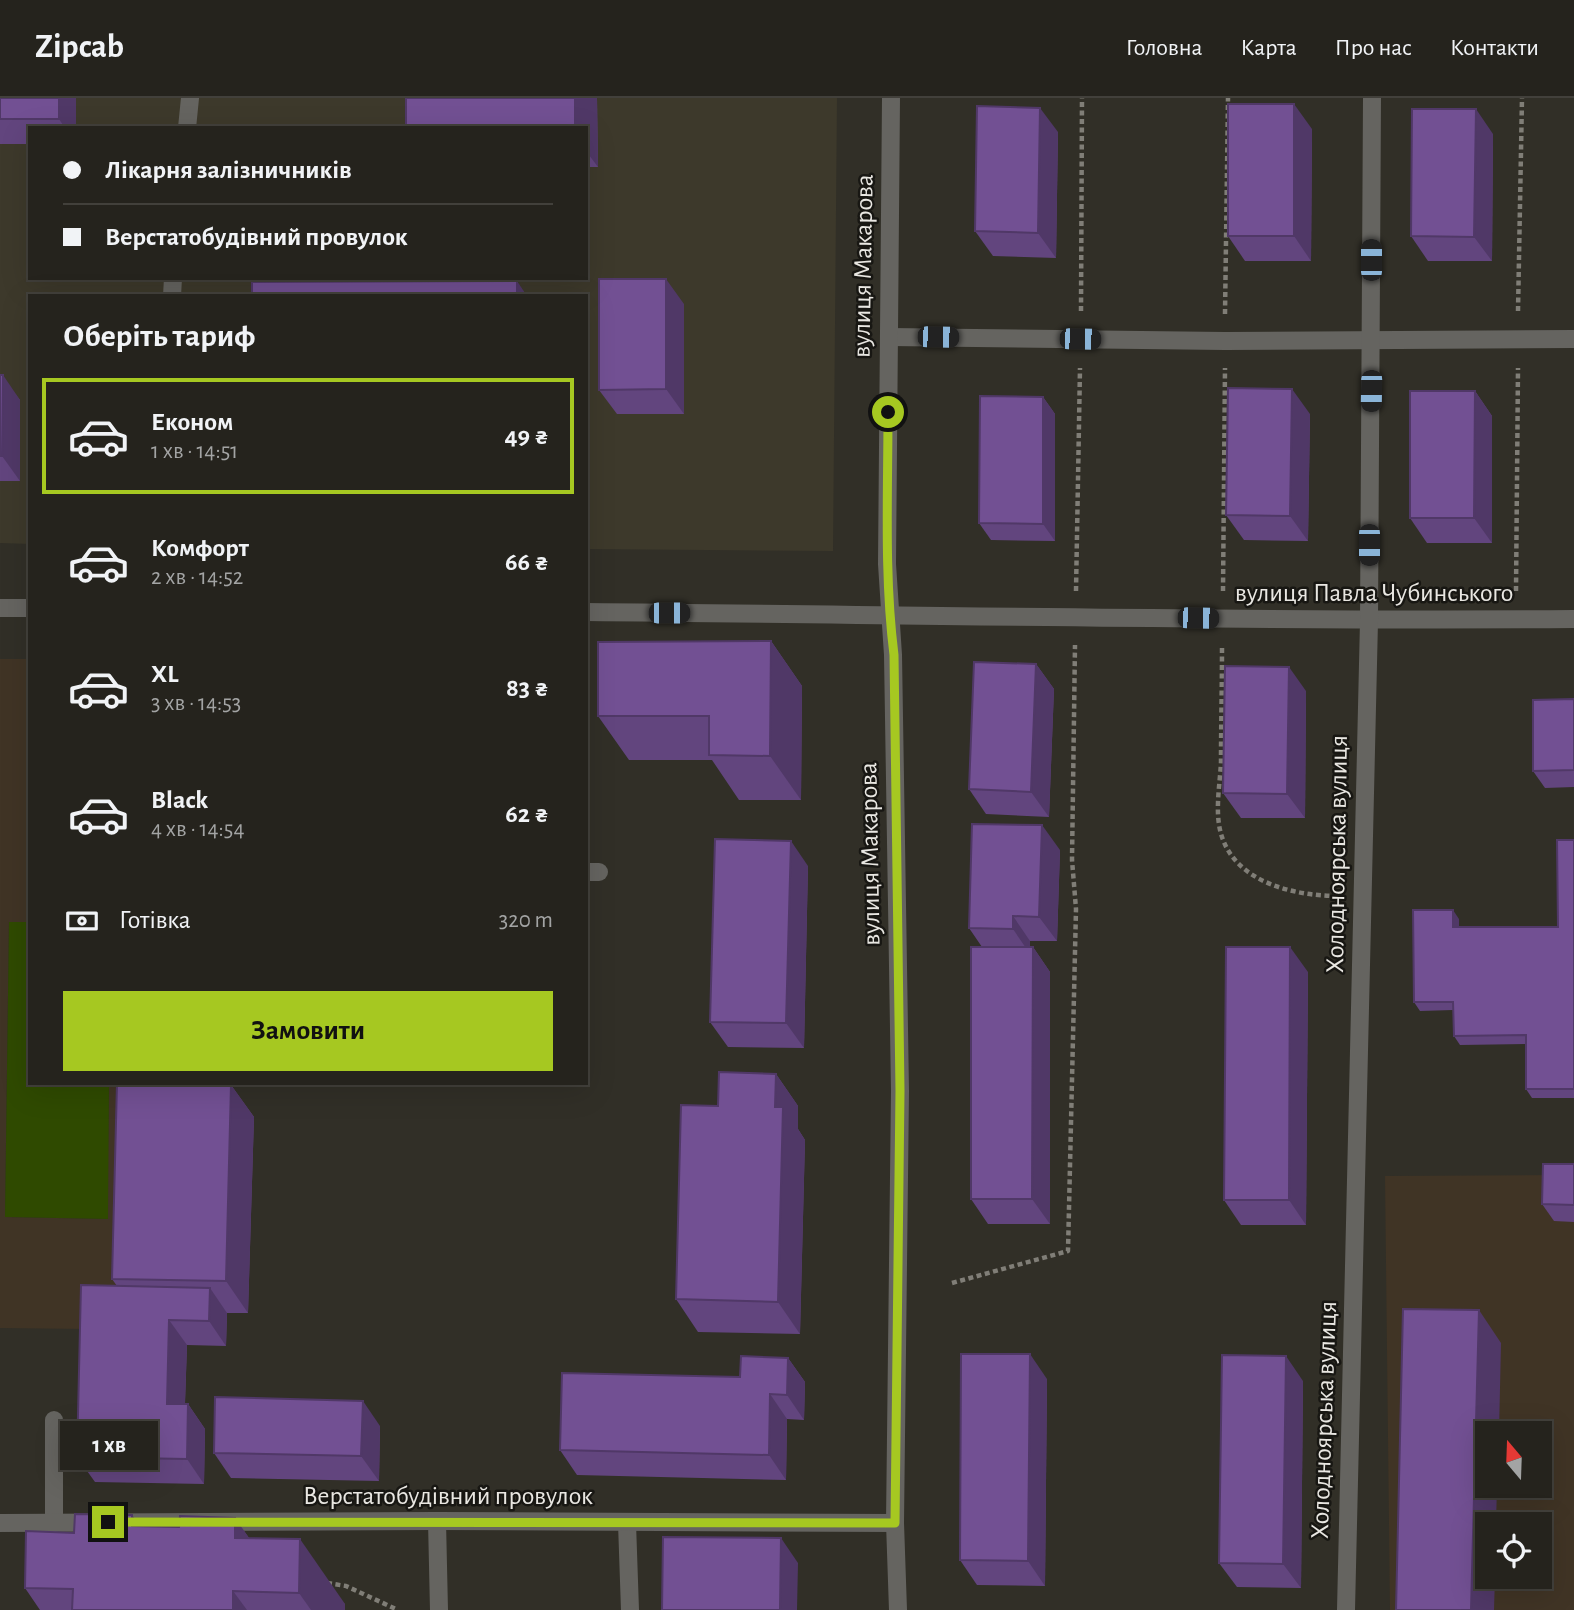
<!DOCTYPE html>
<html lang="uk">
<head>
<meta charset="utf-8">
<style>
	:root { --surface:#25231d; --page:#312f2a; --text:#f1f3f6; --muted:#a3a4a4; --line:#42403b; --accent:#a6c821 }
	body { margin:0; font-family:"Alegreya Sans",sans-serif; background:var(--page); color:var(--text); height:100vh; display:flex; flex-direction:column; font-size:26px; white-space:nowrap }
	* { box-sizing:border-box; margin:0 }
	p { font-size:23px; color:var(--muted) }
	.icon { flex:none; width:38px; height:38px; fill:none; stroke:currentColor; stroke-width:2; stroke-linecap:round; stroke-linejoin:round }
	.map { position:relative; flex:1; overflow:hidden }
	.side { position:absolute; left:28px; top:196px; width:560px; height:791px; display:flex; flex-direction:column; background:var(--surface); border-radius:0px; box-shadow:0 7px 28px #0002,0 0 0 2px var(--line) }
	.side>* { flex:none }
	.banner { position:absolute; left:28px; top:28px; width:560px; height:154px; border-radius:0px; box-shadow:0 7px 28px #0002,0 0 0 2px var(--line); display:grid; align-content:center; height:154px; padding:0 35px; background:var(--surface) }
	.needle { width:46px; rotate:341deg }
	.controls { position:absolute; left:1475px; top:1323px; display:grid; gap:14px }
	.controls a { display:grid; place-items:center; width:77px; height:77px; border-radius:0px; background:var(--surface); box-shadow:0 7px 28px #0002,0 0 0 2px var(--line); font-size:35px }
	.end { position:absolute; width:32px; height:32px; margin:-16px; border:9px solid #a6c821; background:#111; box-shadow:0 0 0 4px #111 }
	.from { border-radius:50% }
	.bubble { position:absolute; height:49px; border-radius:0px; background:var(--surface); box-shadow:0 7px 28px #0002,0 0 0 2px var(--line); font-size:23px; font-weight:600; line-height:49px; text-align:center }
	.car { position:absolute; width:21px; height:42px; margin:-21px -10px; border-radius:9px; box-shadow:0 0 5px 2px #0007; background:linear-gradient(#222 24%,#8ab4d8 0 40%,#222 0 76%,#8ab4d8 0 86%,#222 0) }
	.banner b { display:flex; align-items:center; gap:24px; height:66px; font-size:26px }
	.banner b+b { border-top:2px solid var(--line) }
	.banner i { width:18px; height:18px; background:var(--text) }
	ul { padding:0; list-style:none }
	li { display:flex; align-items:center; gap:21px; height:116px; margin:0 14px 10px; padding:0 21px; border:4px solid transparent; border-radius:0px }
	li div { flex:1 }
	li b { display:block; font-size:26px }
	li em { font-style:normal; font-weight:600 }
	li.selected { border-color:var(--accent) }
	li>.icon { width:63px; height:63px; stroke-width:1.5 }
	h2 { padding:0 35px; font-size:32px; line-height:84px }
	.pay { display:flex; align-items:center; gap:18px; height:77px; padding:0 35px; font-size:26px }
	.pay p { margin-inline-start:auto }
	.cta { display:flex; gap:14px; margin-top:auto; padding:14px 35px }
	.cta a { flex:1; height:80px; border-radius:0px; background:var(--accent); color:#111; font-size:28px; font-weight:600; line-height:80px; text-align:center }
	header { display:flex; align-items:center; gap:42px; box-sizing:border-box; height:98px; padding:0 35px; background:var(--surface); border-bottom:2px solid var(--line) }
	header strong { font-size:33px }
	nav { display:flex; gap:38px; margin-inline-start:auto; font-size:24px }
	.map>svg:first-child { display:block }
	.built { fill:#3d392b; fill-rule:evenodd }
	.education { fill:#403425; fill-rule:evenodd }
	.green { fill:#2f4a00 }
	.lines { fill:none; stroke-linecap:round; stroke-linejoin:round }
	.path { stroke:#807e77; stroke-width:4.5; stroke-dasharray:5 3.5; stroke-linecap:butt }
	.service { stroke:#656460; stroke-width:18 }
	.minor { stroke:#656460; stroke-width:18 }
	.tertiary { stroke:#656460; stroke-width:18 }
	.wall { fill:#62457e }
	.shaded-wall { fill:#503867 }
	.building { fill:#725093; stroke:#503867; stroke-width:2 }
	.route { stroke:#a6c821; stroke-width:9 }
	.labels { text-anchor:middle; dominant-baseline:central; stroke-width:5; stroke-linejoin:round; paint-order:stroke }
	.street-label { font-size:26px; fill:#e9e7e2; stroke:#181713 }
</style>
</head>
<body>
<header>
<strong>Zipcab</strong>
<nav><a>Головна</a><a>Карта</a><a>Про нас</a><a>Контакти</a></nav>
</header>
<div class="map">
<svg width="1574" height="1512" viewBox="0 0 1574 1512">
	<rect width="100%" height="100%" fill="#312f27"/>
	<path class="built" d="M 0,0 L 837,0 L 833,453 L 586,451 L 586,198 L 30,198 L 30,446 L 0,445 ZM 30,30 L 586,30 L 586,180 L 30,180 Z"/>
	<g class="education">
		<polygon points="0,561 30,561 30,824 9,824 5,1119 107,1121 109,985 135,985 132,1192 88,1231 0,1230"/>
		<path d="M 1574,1077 L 1574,1512 L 1390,1512 L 1385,1078 ZM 1488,1335 L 1540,1335 L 1540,1388 L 1488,1388 ZM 1488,1426 L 1540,1426 L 1540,1479 L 1488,1479 Z"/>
	</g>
	<polygon class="green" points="9,824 30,824 30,985 109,985 108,1121 5,1119"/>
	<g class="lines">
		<g class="path">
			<polyline points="1081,213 1082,0"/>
			<polyline points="1518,213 1522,0"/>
			<polyline points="1225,216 1228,0"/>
			<polyline points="1076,493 1080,270"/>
			<polyline points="1223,493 1225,270"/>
			<polyline points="1516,493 1518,270"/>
			<path d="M 1222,550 C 1222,588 1221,626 1221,664 C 1220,687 1214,716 1222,739 C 1237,784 1292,797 1334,798"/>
			<polyline points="952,1185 1068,1153 1076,811 1072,762 1075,547"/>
			<polyline points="327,1485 346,1488 398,1512"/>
		</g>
		<g class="service">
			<polyline points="187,30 190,0"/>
			<polyline points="172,198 173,180"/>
			<polyline points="586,774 599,774"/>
			<polyline points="437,1423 439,1512"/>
			<polyline points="54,1425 54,1322"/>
			<polyline points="627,1425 630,1512"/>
		</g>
		<g class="minor">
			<polyline points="889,239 1225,243 1574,241"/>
			<polyline points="0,510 30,510"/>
			<path d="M 586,514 C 916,517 1245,523 1574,521"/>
			<polyline points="0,1425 437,1423 895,1425"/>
			<polyline points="1346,1512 1369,523 1372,0"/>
		</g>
		<polyline class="tertiary" points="891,0 887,466 893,557 900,993 895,1425 898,1512"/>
	</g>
	<g class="wall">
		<polygon points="0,0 76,0 76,30 30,30 30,46 0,46"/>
		<polygon points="597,0 598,69 586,69 586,30"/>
		<polygon points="1312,31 1311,163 1245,163 1228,138"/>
		<polygon points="1058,34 1056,160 993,158 975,133"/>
		<polygon points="1493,36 1492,163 1428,163 1411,138"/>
		<polygon points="684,206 684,316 617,316 599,292"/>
		<polygon points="0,277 20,302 20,383 0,383"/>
		<polygon points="1475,293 1492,318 1492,445 1427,445 1410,420"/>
		<polygon points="1043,299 1055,316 1055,443 991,442 979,425"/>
		<polygon points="1310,316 1308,443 1244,442 1226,417"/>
		<polygon points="771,543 802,588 801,702 739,702 712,662 629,662 598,618"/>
		<polygon points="1036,566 1054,591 1049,719 986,716 969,691"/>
		<polygon points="1306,593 1305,720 1241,720 1223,695"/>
		<polygon points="1574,601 1574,689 1545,690 1533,673"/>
		<polygon points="1574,742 1574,1000 1532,1000 1526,991 1526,946 1460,947 1454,938 1453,912 1420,913 1414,904 1459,821 1459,829 1558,829"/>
		<polygon points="1060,752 1057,843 1030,843 1030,849 1033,849 1050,874 1050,1126 988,1126 971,1101 982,849 969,830"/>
		<polygon points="808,768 804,950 728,949 710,924"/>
		<polygon points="1308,874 1306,1127 1241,1127 1224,1102"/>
		<polygon points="776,976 798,1008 798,1031 805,1042 800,1236 698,1234 676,1201 718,1008"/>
		<polygon points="231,987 254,1019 248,1215 227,1215 226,1248 187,1247 185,1306 188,1306 205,1331 204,1386 95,1384 77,1359 117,1188 112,1181"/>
		<polygon points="1574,1066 1574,1124 1554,1123 1542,1106"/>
		<polygon points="788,1260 805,1284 804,1322 787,1321 786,1382 577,1377 560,1352"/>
		<polygon points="1047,1281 1045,1488 977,1487 960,1462"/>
		<polygon points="1303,1283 1301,1490 1237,1489 1219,1465"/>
		<polygon points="380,1328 379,1383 231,1380 214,1355"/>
		<polygon points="132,1417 140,1428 179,1429 235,1420 249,1440 345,1506 345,1512 40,1512 25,1490 74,1435"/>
	</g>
	<g class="shaded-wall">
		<polygon points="59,0 76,0 76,30 65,30 59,21"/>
		<polygon points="575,0 597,0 598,69 586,53 586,30 575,30"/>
		<polygon points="1294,6 1312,31 1311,163 1294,138"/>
		<polygon points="1040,10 1058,34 1056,160 1038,135"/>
		<polygon points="1476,11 1493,36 1492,163 1474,139"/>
		<polygon points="666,181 684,206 684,316 666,291"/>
		<polygon points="517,183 527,198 517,198"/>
		<polygon points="3,277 20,302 20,383 2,358"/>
		<polygon points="1292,291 1310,316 1308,443 1290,418"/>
		<polygon points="1475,293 1492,318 1492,445 1474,420"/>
		<polygon points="1043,299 1055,316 1055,443 1043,426"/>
		<polygon points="771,543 802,588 801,702 770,658"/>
		<polygon points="1036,566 1054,591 1049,719 1031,694"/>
		<polygon points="1289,569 1306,593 1305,720 1287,696"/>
		<polygon points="1042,727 1060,752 1057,843 1039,819"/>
		<polygon points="791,743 808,768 804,950 786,925"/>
		<polygon points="1453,812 1459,821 1459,838 1453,829"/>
		<polygon points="1013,818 1030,843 1030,856 1013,831"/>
		<polygon points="1033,849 1050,874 1050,1126 1032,1101"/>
		<polygon points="1290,849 1308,874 1306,1127 1289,1102"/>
		<polygon points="776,976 798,1008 798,1031 805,1042 800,1236 778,1204 775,1009"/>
		<polygon points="231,987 254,1019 248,1215 226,1183"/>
		<polygon points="210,1190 227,1215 226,1248 209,1223"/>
		<polygon points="1479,1212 1501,1245 1499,1335 1488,1335 1488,1388 1497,1388 1496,1426 1488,1426 1488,1479 1495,1479 1494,1512 1471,1512"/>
		<polygon points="169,1222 187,1247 184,1330 167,1306"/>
		<polygon points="1030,1256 1047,1281 1045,1488 1028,1463"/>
		<polygon points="1286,1258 1303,1283 1301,1490 1283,1466"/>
		<polygon points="788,1260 805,1284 804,1322 787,1297"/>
		<polygon points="770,1296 787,1321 786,1382 769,1357"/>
		<polygon points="363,1303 380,1328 379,1383 361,1358"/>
		<polygon points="188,1306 205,1331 204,1386 187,1361"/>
		<polygon points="132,1417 177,1481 132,1428"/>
		<polygon points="235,1420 280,1484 235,1440"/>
		<polygon points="781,1440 798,1465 797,1512 780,1512"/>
		<polygon points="300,1441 345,1506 345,1512 311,1512 299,1495"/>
		<polygon points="233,1493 247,1512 233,1512"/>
	</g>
	<g class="building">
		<rect x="0" y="0" width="59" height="21"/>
		<rect x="406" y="0" width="169" height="30"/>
		<rect x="1228" y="6" width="66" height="132"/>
		<polygon points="977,8 1040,10 1038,135 975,133"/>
		<polygon points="1412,11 1476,11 1474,139 1411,138"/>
		<polygon points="599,181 666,181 666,291 599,292"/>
		<polygon points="517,183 517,198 252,198 252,184"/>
		<polygon points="0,277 3,277 2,358 0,358"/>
		<polygon points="1228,290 1292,291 1290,418 1226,417"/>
		<polygon points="1410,293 1475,293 1474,420 1410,420"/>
		<polygon points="980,298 1043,299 1043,426 979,425"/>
		<polygon points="771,543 770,658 709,657 709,618 598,618 598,544"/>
		<polygon points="974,564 1036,566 1031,694 969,691"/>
		<polygon points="1225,568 1289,569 1287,696 1223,695"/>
		<polygon points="1574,601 1574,672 1533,673 1533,602"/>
		<polygon points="972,726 1042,727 1039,819 1013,818 1013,831 969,830"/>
		<polygon points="715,741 791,743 786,925 710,924"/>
		<polygon points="1557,742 1574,742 1574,991 1526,991 1526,937 1454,938 1453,904 1414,904 1413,812 1453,812 1453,829 1558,829"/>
		<polygon points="971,849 1033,849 1032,1101 971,1101"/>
		<polygon points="1226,849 1290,849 1289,1102 1224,1102"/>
		<polygon points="719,974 776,976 775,1009 783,1009 778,1204 676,1201 681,1007 718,1008"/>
		<polygon points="117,985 231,987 226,1183 112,1181"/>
		<polygon points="1543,1066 1574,1066 1574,1107 1542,1106"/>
		<polygon points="81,1187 210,1190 209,1223 169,1222 167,1306 188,1306 187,1361 77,1359"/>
		<polygon points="1403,1211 1479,1212 1471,1512 1396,1512"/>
		<polygon points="961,1256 1030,1256 1028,1463 960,1462"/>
		<polygon points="1222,1257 1286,1258 1283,1466 1219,1465"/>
		<polygon points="741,1258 788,1260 787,1297 770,1296 769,1357 560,1352 562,1275 740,1279"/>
		<polygon points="215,1299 363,1303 361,1358 214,1355"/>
		<polygon points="75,1416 132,1417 132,1428 179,1429 180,1418 235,1420 235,1440 300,1441 299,1495 233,1493 233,1512 72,1512 73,1491 25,1490 26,1433 74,1435"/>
		<polygon points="663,1439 781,1440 780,1512 662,1512"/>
	</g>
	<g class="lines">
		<path class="route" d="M 108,1424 L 895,1425 L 900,993 L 894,557 C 884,477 888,396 888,314"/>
	</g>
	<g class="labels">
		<g class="street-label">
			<text transform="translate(863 168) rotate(-89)">вулиця Макарова</text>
			<text x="1374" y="495">вулиця Павла Чубинського</text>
			<text transform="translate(870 756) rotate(-91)">вулиця Макарова</text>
			<text transform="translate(1337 756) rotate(-89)">Холодноярська вулиця</text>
			<text transform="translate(1324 1322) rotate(-88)">Холодноярська вулиця</text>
			<text x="448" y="1398">Верстатобудівний провулок</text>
		</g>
	</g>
</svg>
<div class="controls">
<a><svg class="needle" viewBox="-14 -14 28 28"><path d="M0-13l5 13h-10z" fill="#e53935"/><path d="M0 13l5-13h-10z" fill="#a3a4a4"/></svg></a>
<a><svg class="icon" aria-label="locate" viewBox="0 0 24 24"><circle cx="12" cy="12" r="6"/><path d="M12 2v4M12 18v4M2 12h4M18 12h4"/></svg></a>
</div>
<i class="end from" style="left:888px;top:314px"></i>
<i class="end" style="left:108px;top:1424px"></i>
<div class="bubble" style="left:60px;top:1323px;width:98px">1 хв</div>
<i class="car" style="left:1371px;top:162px;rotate:0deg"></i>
<i class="car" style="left:938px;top:239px;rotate:91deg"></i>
<i class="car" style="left:1080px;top:241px;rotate:91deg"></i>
<i class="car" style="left:1371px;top:293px;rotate:181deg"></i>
<i class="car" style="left:1369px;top:447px;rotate:180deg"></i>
<i class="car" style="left:669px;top:515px;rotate:90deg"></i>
<i class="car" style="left:1198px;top:520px;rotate:91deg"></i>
<div class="banner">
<b><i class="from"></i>Лікарня залізничників</b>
<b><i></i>Верстатобудівний провулок</b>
</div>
<section class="side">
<h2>Оберіть тариф</h2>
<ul>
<li class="selected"><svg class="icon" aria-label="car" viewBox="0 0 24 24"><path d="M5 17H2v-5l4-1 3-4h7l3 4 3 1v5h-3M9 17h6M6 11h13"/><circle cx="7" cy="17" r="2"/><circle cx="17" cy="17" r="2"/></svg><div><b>Економ</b><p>1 хв · 14:51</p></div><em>49 ₴</em></li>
<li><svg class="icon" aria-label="car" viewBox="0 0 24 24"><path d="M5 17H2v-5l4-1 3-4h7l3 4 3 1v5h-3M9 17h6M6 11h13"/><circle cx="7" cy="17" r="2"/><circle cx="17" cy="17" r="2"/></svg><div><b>Комфорт</b><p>2 хв · 14:52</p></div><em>66 ₴</em></li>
<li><svg class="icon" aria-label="car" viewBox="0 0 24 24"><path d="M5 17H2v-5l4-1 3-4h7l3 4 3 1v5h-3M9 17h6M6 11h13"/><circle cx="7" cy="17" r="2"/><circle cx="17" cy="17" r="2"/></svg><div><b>XL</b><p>3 хв · 14:53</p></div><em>83 ₴</em></li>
<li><svg class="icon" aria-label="car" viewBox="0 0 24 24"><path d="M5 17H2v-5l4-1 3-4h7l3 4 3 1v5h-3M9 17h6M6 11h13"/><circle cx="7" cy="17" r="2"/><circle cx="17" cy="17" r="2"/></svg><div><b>Black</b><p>4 хв · 14:54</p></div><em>62 ₴</em></li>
</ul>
<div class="pay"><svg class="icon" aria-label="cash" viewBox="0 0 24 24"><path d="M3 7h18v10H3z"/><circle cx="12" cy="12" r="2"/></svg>Готівка<p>320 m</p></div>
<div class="cta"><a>Замовити</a></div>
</section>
</div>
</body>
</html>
